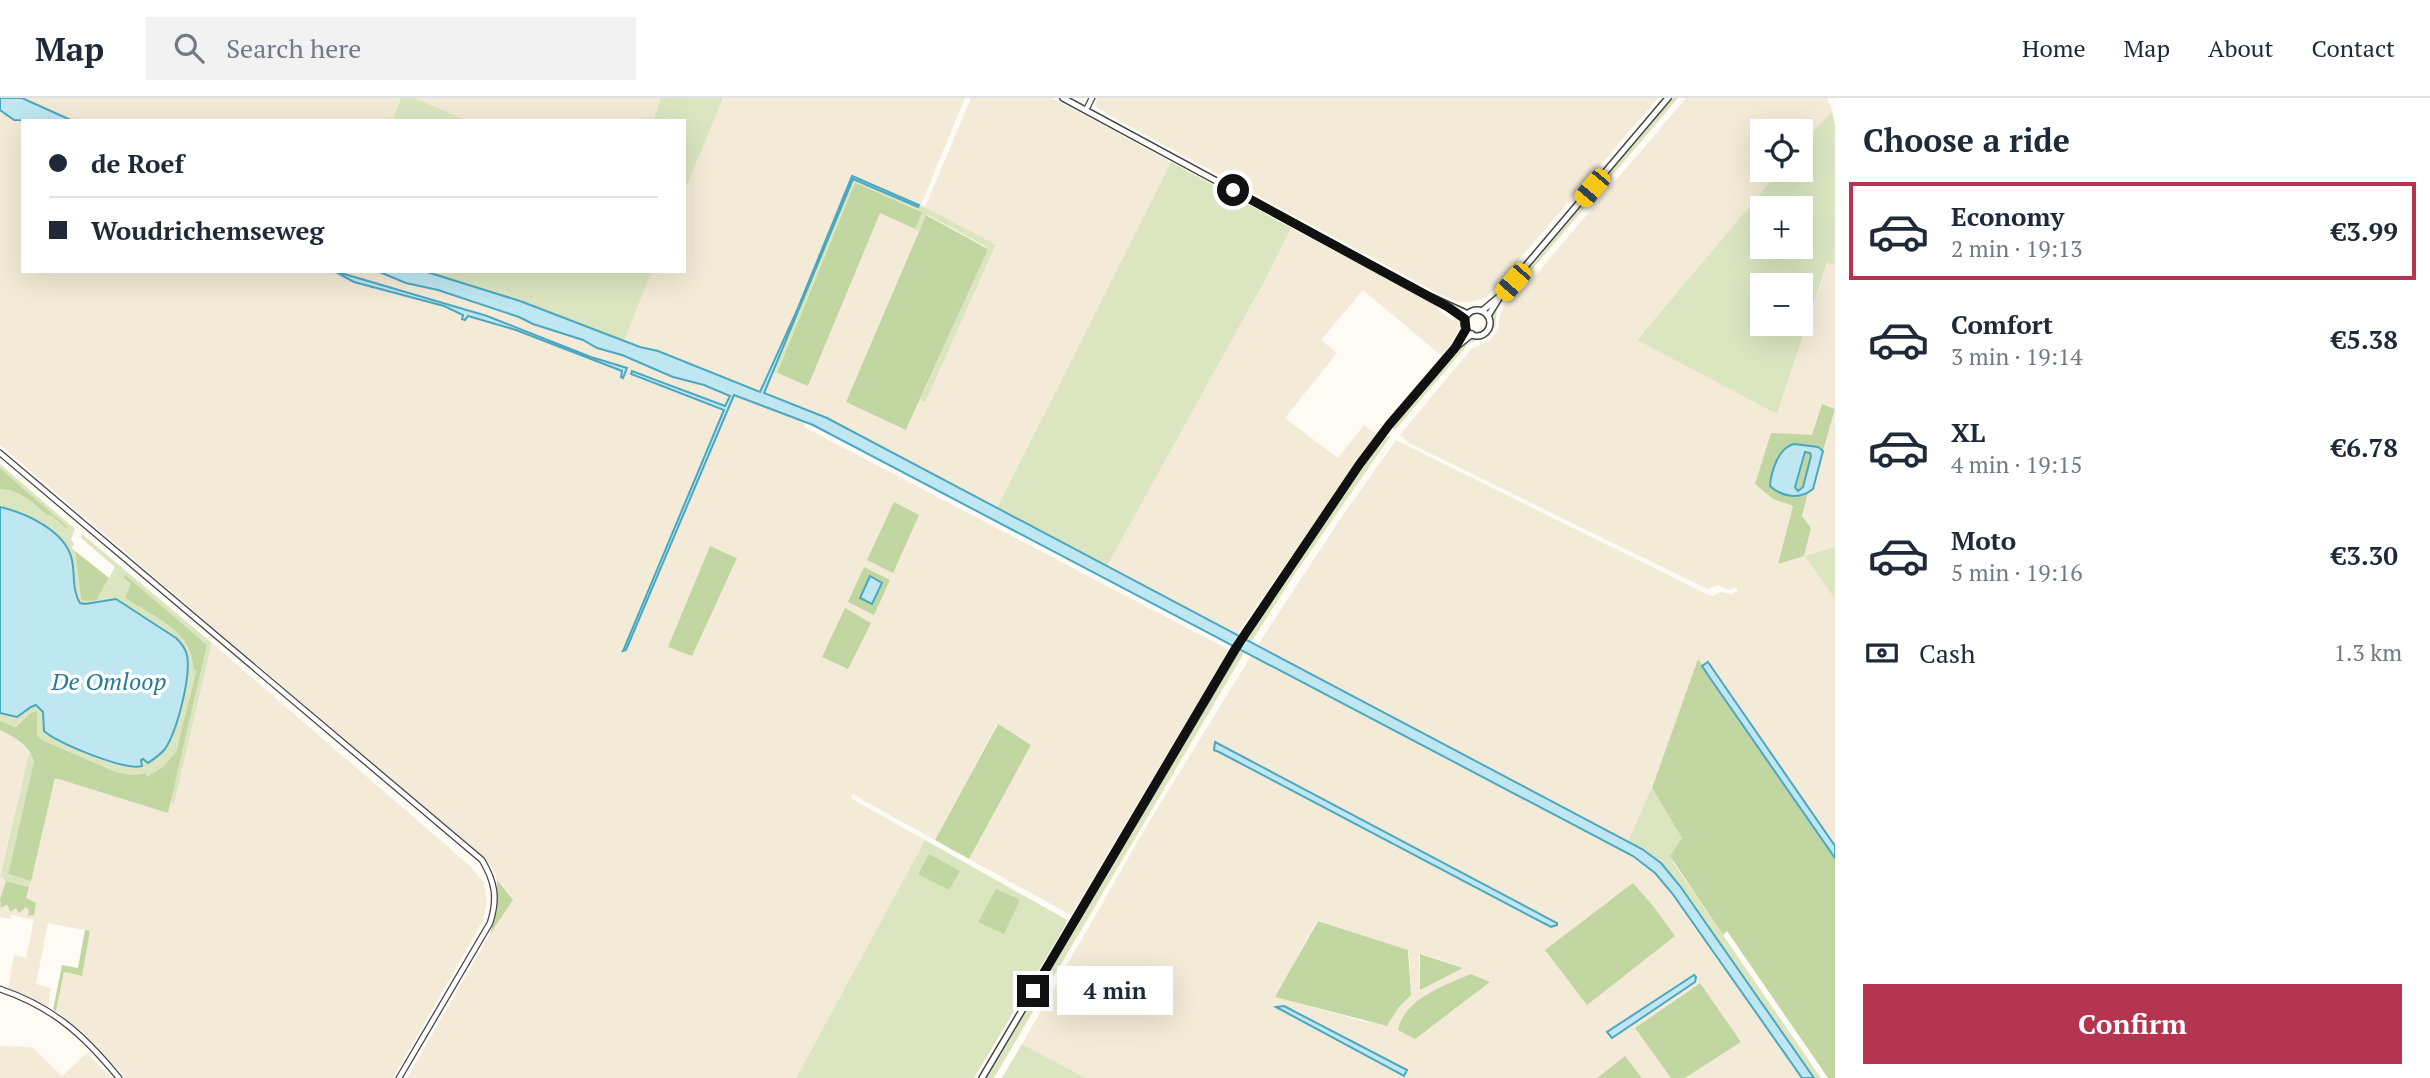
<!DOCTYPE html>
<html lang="en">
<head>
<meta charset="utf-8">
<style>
	:root { --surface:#fff; --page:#f2f2f3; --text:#1f2937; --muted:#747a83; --line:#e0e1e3; --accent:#b53551 }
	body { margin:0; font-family:"PT Serif",serif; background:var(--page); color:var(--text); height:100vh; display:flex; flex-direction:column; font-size:26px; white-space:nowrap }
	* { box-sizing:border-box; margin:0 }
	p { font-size:23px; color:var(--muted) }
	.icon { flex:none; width:38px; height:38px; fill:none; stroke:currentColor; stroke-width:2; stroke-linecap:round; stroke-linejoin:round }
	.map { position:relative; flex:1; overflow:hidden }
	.side { display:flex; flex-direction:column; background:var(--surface); width:595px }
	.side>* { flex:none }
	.top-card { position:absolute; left:21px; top:21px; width:665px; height:154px; border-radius:0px; box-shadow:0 7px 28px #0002; display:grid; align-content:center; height:154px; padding:0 28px; background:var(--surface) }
	.buttons { position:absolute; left:1750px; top:21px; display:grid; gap:14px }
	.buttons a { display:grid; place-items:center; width:63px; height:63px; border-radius:0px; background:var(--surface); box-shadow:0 7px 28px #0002; font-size:35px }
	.end { position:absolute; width:32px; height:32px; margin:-16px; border:9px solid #111; background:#fff; box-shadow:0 0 0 4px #fff }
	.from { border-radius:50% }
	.bubble { position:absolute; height:49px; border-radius:0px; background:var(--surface); box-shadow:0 7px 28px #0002; font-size:23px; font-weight:700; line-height:49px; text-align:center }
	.car { position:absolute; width:21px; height:42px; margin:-21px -10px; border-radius:9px; box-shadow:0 0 5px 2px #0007; background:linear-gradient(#f5c518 24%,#345 0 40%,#f5c518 0 76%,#345 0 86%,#f5c518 0) }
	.top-card b { display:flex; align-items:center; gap:24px; height:66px; font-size:26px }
	.top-card b+b { border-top:2px solid var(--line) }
	.top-card i { width:18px; height:18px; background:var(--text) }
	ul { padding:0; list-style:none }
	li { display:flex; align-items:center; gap:21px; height:98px; margin:0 14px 10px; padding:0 14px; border:4px solid transparent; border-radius:0px }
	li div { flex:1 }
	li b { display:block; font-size:26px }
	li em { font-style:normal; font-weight:700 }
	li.active { border-color:var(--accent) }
	li>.icon { width:63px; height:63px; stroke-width:1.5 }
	h2 { padding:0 28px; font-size:32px; line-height:84px }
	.pay { display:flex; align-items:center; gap:18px; height:77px; padding:0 28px; font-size:26px }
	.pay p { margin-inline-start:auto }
	.button { display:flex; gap:14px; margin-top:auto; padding:14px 28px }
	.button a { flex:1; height:80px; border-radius:0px; background:var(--accent); color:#fff; font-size:28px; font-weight:700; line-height:80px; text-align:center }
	header { display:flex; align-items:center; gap:42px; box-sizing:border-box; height:98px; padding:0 35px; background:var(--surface); border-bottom:2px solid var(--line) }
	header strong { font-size:33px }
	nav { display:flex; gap:38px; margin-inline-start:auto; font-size:24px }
	.search { width:490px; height:63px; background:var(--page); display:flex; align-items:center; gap:18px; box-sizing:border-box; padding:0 24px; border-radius:0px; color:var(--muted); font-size:26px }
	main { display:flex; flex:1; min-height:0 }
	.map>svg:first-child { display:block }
	.farmland { fill:#f3ebd7; fill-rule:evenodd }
	.green { fill:#dbe6c1; fill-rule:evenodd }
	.forest { fill:#c2d6a2 }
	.water { fill:#bee7f1; stroke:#4ca7c1; stroke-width:2; fill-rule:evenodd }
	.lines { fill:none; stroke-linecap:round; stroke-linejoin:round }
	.minor-casing { stroke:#444; stroke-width:7 }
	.tertiary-casing { stroke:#444; stroke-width:8 }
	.minor { stroke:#fff; stroke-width:4.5 }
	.tertiary { stroke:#fff; stroke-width:5 }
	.route { stroke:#111; stroke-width:9 }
	.labels { text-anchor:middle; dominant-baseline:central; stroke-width:7; stroke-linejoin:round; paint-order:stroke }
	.water-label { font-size:24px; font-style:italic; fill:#247a98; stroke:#fff }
</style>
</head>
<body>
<header>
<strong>Map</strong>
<div class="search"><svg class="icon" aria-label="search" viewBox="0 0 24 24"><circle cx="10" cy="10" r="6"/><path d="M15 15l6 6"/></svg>Search here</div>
<nav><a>Home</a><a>Map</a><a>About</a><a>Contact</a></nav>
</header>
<main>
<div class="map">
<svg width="1835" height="980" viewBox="0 0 1835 980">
	<rect width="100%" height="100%" fill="#fefbf5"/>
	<g class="farmland">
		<polygon points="22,0 401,0 392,23 73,23"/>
		<polygon points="415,0 661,0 653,23 468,23"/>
		<polygon points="723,0 965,0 921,107 852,78 798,210 760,294 658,253 624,243 652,173 684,173 684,95"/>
		<polygon points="971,0 1052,0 1171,64 997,410 827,320 764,295 773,274 808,288 880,114 919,133 846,304 907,331 920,302 925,305 996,148 925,109"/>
		<polygon points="1097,0 1658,0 1486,200 1469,204 1459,204 1439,196 1118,22 1095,8"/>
		<path d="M 1686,0 L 1827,0 L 1832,13 L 1801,47 L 1801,33 L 1762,33 L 1762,72 L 1780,72 L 1637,242 L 1777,315 L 1828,164 L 1835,167 L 1835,449 L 1806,458 L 1835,501 L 1835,748 L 1708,564 L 1702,568 L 1698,562 L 1647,704 L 1628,743 L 1257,548 L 1339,423 L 1396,342 L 1706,496 L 1713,498 L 1720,494 L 1731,496 L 1738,493 L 1736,489 L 1729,492 L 1718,487 L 1707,491 L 1409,345 L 1400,337 L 1471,251 L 1489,243 L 1498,232 L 1500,217 L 1504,207 L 1529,185 ZM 1822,306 L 1835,311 L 1813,390 L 1808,395 L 1802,418 L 1811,430 L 1804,458 L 1778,465 L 1793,408 L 1773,401 L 1755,386 L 1771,336 L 1812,337 Z"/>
		<path d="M 0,12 L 14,22 L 23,23 L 23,173 L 334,173 L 354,184 L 444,208 L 464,217 L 462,221 L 467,218 L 516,232 L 622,273 L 621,279 L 627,271 L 487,218 L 368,185 L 336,173 L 377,173 L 406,185 L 438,192 L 519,219 L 533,226 L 583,242 L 597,250 L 622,257 L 673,279 L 729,296 L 730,298 L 726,308 L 655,280 L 633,273 L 631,275 L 725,311 L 624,553 L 626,552 L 645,509 L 734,296 L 803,322 L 805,323 L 804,329 L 1229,552 L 1071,817 L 969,761 L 1031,647 L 997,626 L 935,742 L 852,696 L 852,701 L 925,742 L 796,980 L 407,980 L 490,836 L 513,802 L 497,782 L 491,768 L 476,754 L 0,347 ZM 710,448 L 737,460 L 691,558 L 669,548 Z"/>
		<polygon points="1291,130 1433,204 1439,213 1452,222 1455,219 1459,221 1462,228 1442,258 1363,192 1321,242 1337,255 1285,320 1338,360 1364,327 1377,337 1236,537 1107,468 1264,184"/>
		<polygon points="212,545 469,767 484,784 487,804 483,822 393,980 124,980 123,976 85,936 56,913 64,874 81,878 90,833 48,825 36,886 51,890 48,910 8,890 14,857 26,860 34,822 11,817 11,821 0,819 0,778 6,783 0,801 2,809 8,807 10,814 17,809 26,809 34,817 26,800 55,680 168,715 170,705 174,706"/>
		<path d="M 1251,558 L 1615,747 L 1645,767 L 1672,795 L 1802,980 L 1685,980 L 1741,944 L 1699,885 L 1635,930 L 1671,980 L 1642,980 L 1625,958 L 1597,980 L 1086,980 L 1022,946 L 1146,729 ZM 1218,645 L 1557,825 L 1557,827 L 1551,829 L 1237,664 L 1214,652 ZM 1633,785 L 1667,827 L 1644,861 L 1587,906 ZM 1320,823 L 1409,853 L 1411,897 L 1399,909 L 1388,927 L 1366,924 L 1276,899 L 1310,835 L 1316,824 ZM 1422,856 L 1462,869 L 1462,871 L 1420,891 L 1419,858 ZM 1471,876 L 1398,931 L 1418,903 ZM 1693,878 L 1697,883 L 1695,884 L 1612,940 L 1608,934 ZM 1284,908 L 1290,910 L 1406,971 L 1326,935 L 1277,910 Z"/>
		<polygon points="0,632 14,638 32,657 29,657 0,776"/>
		<polygon points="0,948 32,949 62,978 87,955 111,980 0,980"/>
	</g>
	<g class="green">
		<polygon points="401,0 415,0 468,23 392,23"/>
		<polygon points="661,0 723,0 684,95 684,23 653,23"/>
		<polygon points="1673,0 1678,0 1517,189 1498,207"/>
		<path d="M 1832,13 L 1835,27 L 1835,167 L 1827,165 L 1777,316 L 1637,242 L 1780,72 L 1801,72 L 1801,47 ZM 1762,110 L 1801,110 L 1801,149 L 1762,149 ZM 1762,187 L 1801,187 L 1801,226 L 1762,226 Z"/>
		<polygon points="1171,64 1291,130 1264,184 1107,468 997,410"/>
		<polygon points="853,81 917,109 919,107 925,109 996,147 925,305 920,302 988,150 928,117 926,117 919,133 915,131 921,113 855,86 777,275 773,274"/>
		<polygon points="424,173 652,173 624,243 500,196"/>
		<polygon points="1497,211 1495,229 1489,238 1469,245 1395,332 1393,330 1393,327 1467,244 1488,235 1492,229 1493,217"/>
		<polygon points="1384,337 1390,339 1294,477 1251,544 1245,542 1337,403"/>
		<path d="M 0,366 L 75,431 L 71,441 L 74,446 L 72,450 L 75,453 L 81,499 L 85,503 L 98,501 L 115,469 L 81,440 L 82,436 L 212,545 L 174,706 L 170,705 L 207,547 L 132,486 L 125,500 C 152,518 193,533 193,570 L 196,572 L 176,654 L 163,669 L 147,680 L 144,675 L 133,677 L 116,674 L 42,642 L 37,637 L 37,614 L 31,615 L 14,629 L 0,623 L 0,615 L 18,619 L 31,609 L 36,607 L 42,611 C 45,621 40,631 50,638 C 72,648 119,674 141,668 L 141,662 L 144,661 L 148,665 C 171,652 200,570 183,547 C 172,533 133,512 116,501 C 103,500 90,509 78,504 C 73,489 76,474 71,459 C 63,432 26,415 0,409 L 0,391 C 20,392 32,404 47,417 L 52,418 L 66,430 L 67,428 L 0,370 Z"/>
		<polygon points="1835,449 1835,501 1805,458"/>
		<polygon points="1238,552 1244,555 994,980 984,980"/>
		<polygon points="29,656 32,657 34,665 8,776 31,783 29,789 6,783 0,778"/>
		<polygon points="1652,690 1682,740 1673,764 1821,980 1814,980 1672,778 1656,761 1628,743"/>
		<path d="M 925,742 L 1067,822 L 1065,828 L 974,980 L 796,980 ZM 929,757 L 959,773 L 918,776 Z"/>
		<polygon points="1022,946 1086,980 1002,980"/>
	</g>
	<g class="forest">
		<polygon points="855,85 922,114 915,131 880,115 808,288 777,275"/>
		<polygon points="926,117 988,151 906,332 846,304"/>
		<path d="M 1822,306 L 1835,311 L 1823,353 L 1811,347 L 1788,347 C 1778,356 1771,374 1770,388 C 1781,397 1795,400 1808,395 L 1802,418 L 1811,430 L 1804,458 L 1778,466 L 1793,408 L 1773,401 L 1755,386 L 1771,335 L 1812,337 Z"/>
		<polygon points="1806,354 1809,354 1811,358 1802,391 1798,393 1795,390"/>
		<path d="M 0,370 L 68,429 L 66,430 L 52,418 L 47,417 C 32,404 20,392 0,391 Z"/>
		<polygon points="894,404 919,417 893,475 867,462"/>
		<polygon points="710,448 737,460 692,558 668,549"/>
		<polygon points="75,453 109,480 97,502 85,503 81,501"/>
		<polygon points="864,469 890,482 874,517 848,504"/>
		<path d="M 125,477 L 207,547 L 168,715 L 55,680 L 31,783 L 8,776 L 34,664 C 31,649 14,638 0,632 L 0,623 L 15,629 L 31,615 L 37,613 L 37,637 L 42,642 L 116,674 L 133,677 L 145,675 L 147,679 L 163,669 L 176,654 L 196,573 L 193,570 C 193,533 152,518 125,500 L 131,486 L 124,480 Z"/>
		<polygon points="845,510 871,525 848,571 822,559"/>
		<polygon points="1698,561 1835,760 1835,980 1828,980 1727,833 1723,837 1670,758 1682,740 1652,690"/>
		<polygon points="998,626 1031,647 969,761 935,742"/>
		<polygon points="929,756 960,773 949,792 918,776"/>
		<polygon points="497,782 513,802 490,836 497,810"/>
		<polygon points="6,783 29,789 26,800 36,805 34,817 28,818 29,812 26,809 19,815 16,810 10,814 8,808 6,807 1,810 0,801"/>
		<polygon points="1633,785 1654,809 1675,838 1587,907 1545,852"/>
		<polygon points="996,791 1020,802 1004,836 978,824"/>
		<polygon points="1318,823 1408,852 1411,897 1399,909 1387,928 1275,899"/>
		<polygon points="85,832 90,833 82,878 64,874 56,913 53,912 62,867 78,870"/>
		<polygon points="1420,856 1463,870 1420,892"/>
		<path d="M 1471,876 L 1490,884 L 1415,941 L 1398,932 C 1404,901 1445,887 1471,876 Z"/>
		<polygon points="1700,885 1741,944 1685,980 1671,980 1635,930"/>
		<polygon points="1625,958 1642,980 1597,980"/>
	</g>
	<g class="water">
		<polygon points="0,0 22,0 73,23 14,22 0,12"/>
		<polygon points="852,78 919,107 918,109 853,81 764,295 827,320 1642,751 1661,765 1680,788 1814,980 1802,980 1672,795 1655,775 1633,758 813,327 734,297 626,552 623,553 724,312 631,276 632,273 725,308 730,298 704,287 673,279 622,257 597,250 583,242 533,226 519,219 438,192 406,185 377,173 424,173 520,203 640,249 658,253 760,294 798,210"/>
		<polygon points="334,173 487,218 591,259 627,270 623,280 621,279 622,273 516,232 468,218 465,222 462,221 463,217 444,208 354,184"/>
		<path d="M 1794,346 L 1818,349 L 1823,353 L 1813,391 C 1800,402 1782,399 1770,388 C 1771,373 1779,349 1794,346 ZM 1805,354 L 1810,355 L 1811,358 L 1803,389 L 1798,393 L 1795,389 Z"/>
		<path d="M 0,409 C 26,415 66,433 72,462 C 75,476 72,493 80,505 L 85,506 L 116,501 L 176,540 C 180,544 184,548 186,554 C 193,574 177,633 165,651 C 160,657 154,661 148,665 L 143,661 L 141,662 L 142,668 C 124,673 58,645 44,633 L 43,614 L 36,607 L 31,609 L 17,619 L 0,615 Z"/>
		<polygon points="870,478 882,485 872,506 860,500"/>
		<polygon points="1708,564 1835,748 1835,760 1710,580 1702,568"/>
		<polygon points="1215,644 1557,825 1557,827 1551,829 1219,654 1214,652"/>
		<polygon points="1694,877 1696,879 1695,884 1612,940 1607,934"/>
		<polygon points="1284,908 1407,972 1404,978 1276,909"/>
	</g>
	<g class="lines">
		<g class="minor-casing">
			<g id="minor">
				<polyline points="1086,12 1092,0"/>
				<path d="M 0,355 L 482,762 C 495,784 498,800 490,825 L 399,980"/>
				<path d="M 0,891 C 53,909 84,937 119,980"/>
			</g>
		</g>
		<g class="tertiary-casing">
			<g id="tertiary">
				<polyline points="1063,0 1429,198 1468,216"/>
				<polyline points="1501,197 1668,0"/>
				<polyline points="1448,209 1465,221"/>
				<circle cx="1477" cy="225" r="13"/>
				<polyline points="1482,213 1501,197 1488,218"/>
				<polyline points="1455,250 1472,236"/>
				<polyline points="982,980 1244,538 1359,367 1389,327 1455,250 1466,231"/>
			</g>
		</g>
		<use href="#minor" class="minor"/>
		<use href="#tertiary" class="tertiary"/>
	</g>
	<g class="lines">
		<polyline class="route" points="1033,893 1235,551 1359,367 1389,327 1455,250 1466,231 1465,221 1448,209 1233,92"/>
	</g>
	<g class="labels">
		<g class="water-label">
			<text x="109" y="583">De Omloop</text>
		</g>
	</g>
</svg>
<div class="buttons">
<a><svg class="icon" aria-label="locate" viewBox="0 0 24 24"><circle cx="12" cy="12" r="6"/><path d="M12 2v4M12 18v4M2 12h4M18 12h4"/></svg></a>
<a>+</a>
<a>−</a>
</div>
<i class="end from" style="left:1233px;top:92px"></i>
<i class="end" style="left:1033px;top:893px"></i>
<div class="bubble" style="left:1057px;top:868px;width:116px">4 min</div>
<i class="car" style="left:1592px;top:90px;rotate:220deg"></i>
<i class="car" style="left:1513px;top:184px;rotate:221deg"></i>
<div class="top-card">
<b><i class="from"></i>de Roef</b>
<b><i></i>Woudrichemseweg</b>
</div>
</div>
<section class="side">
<h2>Choose a ride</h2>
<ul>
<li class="active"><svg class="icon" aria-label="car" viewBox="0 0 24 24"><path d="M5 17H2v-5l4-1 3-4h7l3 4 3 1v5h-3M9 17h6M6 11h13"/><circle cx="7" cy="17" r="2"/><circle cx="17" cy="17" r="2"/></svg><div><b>Economy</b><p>2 min · 19:13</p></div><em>€3.99</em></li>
<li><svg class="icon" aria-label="car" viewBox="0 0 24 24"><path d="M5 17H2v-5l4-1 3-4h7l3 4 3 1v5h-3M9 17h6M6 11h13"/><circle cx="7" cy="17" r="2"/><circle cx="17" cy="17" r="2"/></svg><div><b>Comfort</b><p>3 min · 19:14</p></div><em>€5.38</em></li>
<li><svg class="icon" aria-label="car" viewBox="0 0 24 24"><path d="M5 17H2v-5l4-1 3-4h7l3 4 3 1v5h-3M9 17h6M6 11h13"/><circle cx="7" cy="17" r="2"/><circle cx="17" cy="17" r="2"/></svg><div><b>XL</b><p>4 min · 19:15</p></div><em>€6.78</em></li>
<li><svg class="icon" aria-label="car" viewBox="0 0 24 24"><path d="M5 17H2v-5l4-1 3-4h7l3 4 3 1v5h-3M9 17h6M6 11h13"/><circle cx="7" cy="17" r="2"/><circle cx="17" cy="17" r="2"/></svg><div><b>Moto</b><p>5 min · 19:16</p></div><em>€3.30</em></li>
</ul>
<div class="pay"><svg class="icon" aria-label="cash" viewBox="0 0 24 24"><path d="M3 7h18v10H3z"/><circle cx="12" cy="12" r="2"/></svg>Cash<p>1.3 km</p></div>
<div class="button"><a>Confirm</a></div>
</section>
</main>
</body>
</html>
